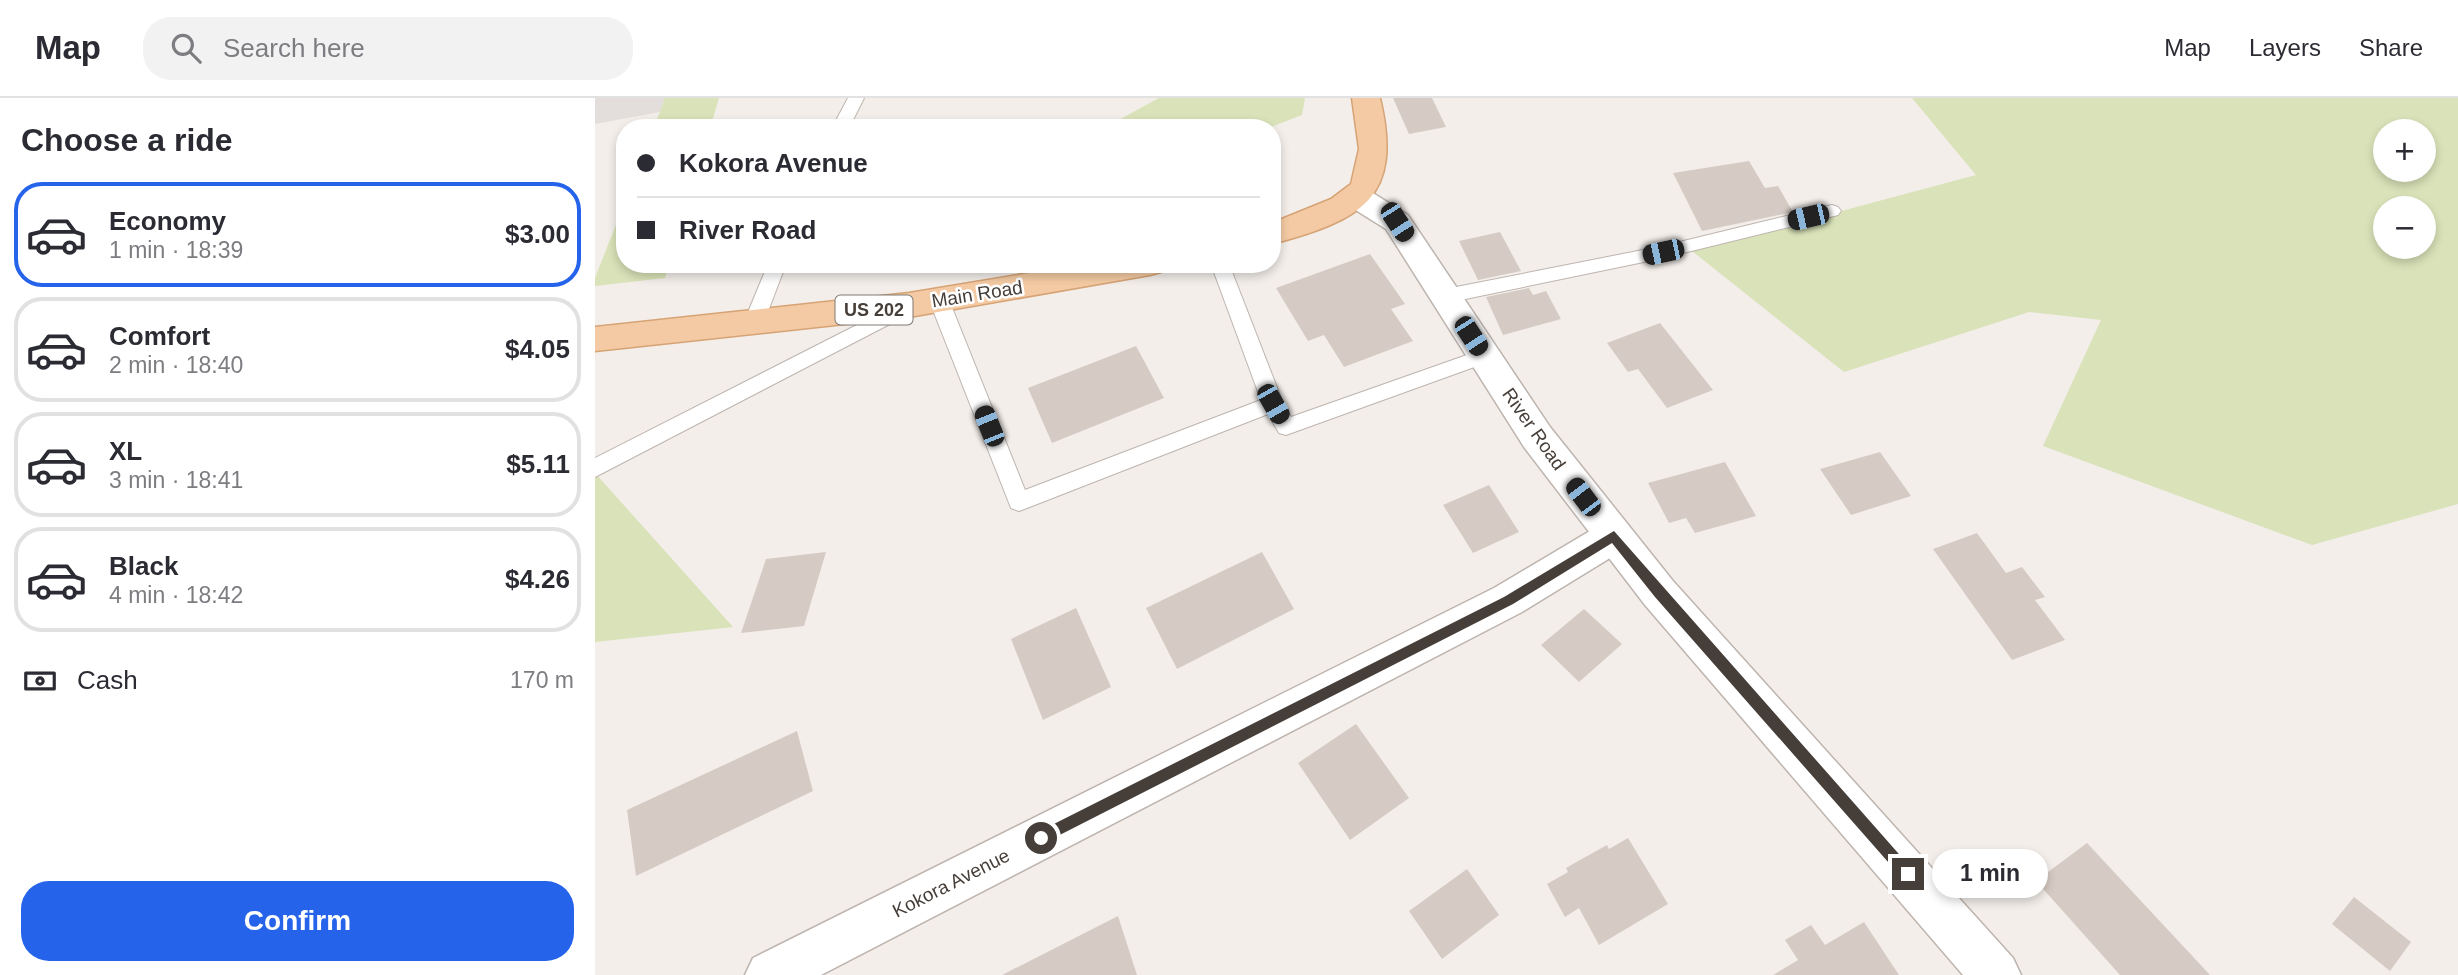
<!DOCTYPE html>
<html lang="en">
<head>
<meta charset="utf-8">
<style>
	:root { --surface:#fff; --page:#f2f2f3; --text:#2b2b33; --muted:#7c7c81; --line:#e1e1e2; --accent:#2563eb }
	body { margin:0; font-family:Helvetica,sans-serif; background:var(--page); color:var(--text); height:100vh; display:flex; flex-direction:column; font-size:26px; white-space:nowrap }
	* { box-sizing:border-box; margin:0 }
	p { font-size:23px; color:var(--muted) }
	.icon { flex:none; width:38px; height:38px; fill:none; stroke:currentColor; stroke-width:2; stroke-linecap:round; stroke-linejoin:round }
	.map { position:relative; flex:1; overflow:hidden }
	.sheet { display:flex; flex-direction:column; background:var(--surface); width:595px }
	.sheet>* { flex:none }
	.guide { position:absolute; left:21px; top:21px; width:665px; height:154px; border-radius:28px; box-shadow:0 4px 10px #0003; display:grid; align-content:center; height:154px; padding:0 21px; background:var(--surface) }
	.buttons { position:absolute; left:1778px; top:21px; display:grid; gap:14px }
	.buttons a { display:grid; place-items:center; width:63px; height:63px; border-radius:50%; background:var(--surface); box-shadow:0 4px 10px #0003; font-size:35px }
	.end { position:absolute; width:32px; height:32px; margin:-16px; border:9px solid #463e39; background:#fff; box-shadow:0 0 0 4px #fff }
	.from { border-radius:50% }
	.bubble { position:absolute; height:49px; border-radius:24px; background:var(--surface); box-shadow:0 4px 10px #0003; font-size:23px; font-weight:700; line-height:49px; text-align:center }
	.car { position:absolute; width:21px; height:42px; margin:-21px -10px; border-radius:9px; box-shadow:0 0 5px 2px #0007; background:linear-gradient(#222 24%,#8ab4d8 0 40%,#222 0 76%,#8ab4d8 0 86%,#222 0) }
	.guide b { display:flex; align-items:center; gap:24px; height:66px; font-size:26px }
	.guide b+b { border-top:2px solid var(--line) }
	.guide i { width:18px; height:18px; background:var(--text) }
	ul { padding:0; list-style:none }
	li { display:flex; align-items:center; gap:21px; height:105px; margin:0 14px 10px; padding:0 7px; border:4px solid var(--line); border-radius:28px }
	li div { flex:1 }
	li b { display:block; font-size:26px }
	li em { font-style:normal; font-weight:700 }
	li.active { border-color:var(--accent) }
	li>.icon { width:63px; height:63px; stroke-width:1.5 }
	h2 { padding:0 21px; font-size:32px; line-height:84px }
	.pay { display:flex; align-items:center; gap:18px; height:77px; padding:0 21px; font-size:26px }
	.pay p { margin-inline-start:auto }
	.action { display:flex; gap:14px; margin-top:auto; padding:14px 21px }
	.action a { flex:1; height:80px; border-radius:28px; background:var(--accent); color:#fff; font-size:28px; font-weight:700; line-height:80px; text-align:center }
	header { display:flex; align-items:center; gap:42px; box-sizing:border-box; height:98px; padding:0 35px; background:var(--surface); border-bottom:2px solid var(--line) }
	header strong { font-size:33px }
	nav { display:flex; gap:38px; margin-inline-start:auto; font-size:24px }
	.search { width:490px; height:63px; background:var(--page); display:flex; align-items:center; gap:18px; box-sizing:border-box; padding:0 24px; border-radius:28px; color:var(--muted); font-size:26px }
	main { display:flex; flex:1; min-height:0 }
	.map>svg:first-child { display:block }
	.industrial { fill:#e3dedb }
	.green { fill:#d9e2b8; fill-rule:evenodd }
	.building { fill:#d6cbc4 }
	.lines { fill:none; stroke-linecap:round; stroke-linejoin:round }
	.service-casing { stroke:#beb4ae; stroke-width:2 }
	.minor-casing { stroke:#beb4ae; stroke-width:3 }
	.tertiary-casing { stroke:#beb4ae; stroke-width:3 }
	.primary-casing { stroke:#d6a375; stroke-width:3 }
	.service { fill:#fff; fill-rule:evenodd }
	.minor { fill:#fff; fill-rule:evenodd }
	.tertiary { fill:#fff; fill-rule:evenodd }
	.primary { fill:#f3caa3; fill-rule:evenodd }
	.route { fill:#463e39 }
	.labels { text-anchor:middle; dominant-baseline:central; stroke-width:5; stroke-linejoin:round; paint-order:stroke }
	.shield { fill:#fff; stroke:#7e7874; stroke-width:2 }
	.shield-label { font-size:18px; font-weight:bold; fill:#463e39 }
	.street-label { font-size:19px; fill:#463e39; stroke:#fff }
</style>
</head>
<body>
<header>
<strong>Map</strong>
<div class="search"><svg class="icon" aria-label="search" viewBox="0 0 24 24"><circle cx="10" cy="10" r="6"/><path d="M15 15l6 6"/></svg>Search here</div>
<nav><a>Map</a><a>Layers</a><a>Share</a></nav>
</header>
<main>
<section class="sheet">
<h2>Choose a ride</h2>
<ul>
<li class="active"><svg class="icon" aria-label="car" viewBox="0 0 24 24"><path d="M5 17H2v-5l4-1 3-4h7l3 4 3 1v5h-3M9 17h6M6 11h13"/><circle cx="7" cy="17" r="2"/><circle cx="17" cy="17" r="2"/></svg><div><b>Economy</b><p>1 min · 18:39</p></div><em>$3.00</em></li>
<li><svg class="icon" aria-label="car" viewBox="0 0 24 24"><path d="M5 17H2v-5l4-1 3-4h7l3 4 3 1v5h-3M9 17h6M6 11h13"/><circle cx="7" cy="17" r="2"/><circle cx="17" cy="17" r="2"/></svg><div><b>Comfort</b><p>2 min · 18:40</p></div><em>$4.05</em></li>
<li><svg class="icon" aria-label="car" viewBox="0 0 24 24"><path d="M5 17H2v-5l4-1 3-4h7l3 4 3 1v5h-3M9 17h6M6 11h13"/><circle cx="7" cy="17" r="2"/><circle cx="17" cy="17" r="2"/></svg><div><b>XL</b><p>3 min · 18:41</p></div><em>$5.11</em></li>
<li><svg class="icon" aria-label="car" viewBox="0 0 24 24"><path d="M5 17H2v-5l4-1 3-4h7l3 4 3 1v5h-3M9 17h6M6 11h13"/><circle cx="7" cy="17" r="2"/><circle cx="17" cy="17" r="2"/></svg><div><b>Black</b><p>4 min · 18:42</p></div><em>$4.26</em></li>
</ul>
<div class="pay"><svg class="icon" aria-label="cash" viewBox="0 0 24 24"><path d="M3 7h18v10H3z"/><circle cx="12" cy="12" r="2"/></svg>Cash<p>170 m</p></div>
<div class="action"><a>Confirm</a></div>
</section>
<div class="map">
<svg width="1863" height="877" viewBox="0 0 1863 877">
	<rect width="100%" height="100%" fill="#f3eeea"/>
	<polygon class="industrial" points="0,0 70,0 65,14 0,26"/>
	<g class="green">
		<polygon points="70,0 124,0 115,30 59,30"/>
		<polygon points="564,0 710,0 707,17 673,30 509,30"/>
		<path d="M 1317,0 L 1863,0 L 1863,406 L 1717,447 L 1448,348 L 1506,222 L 1434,214 L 1249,274 L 1097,153 L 1381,77 ZM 1790,33 L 1829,33 L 1829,72 L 1790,72 ZM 1790,110 L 1829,110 L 1829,149 L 1790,149 Z"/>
		<polygon points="30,104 30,166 74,166 70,180 0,188 0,180"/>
		<polygon points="0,375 138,529 0,544"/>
	</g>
	<g class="building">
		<polygon points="798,0 837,0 851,29 814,36"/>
		<polygon points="1154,63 1170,90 1183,88 1198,114 1107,133 1078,75"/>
		<polygon points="905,134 926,173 883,182 864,143"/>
		<polygon points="775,156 810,206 796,211 818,243 749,269 729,237 713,243 681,190"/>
		<polygon points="934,190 938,197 951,193 966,221 908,237 891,199"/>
		<polygon points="1065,225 1118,292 1072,310 1043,271 1033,274 1012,245"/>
		<polygon points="541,248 569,300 457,345 433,290"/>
		<polygon points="1285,354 1316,398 1256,417 1225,371"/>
		<polygon points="1130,364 1161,418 1100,435 1091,420 1074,425 1053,385"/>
		<polygon points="894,387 924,434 878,455 848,407"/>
		<polygon points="1382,435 1411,475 1427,469 1450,499 1440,502 1470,542 1417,562 1338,451"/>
		<polygon points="231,454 209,528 146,535 171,461"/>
		<polygon points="667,454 699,511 582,571 551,510"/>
		<polygon points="481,510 516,589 448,622 416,541"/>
		<polygon points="989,511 1027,546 984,584 946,547"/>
		<polygon points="761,626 814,700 755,742 703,665"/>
		<polygon points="202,633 218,693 41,778 32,712"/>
		<polygon points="1033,740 1073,806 1004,847 984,810 970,819 952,786 973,774 971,770 985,762 1012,747 1014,751"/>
		<polygon points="1492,745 1615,877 1525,877 1441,783"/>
		<polygon points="872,771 904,817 847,861 814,813"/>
		<polygon points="1759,799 1816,844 1795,873 1737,826"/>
		<polygon points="523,818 542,877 407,877"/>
		<polygon points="1269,824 1304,877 1178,877 1203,862 1190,842 1216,827 1230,847"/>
	</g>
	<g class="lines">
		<g class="service-casing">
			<g id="service">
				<polygon points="253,0 269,0 254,30 237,30"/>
				<polygon points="1237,107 1243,109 1246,113 1243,117 1068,160 851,205 844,203 841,198 844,193 851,191 1068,148"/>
				<polygon points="173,166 191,166 169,224 166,229 152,229 149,224"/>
				<polygon points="616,166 634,166 688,305 696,319 889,251 896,253 899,258 896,263 691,337 684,335 673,316 432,410 424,413 416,410 334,202 337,197 351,197 354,202 430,392 666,302"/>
				<polygon points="311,202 318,204 321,209 318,214 0,379 0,360"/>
			</g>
		</g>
		<g class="minor-casing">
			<polygon id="minor" points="1019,422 1033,427 1038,438 1033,449 927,514 226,877 150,877 158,860 899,490 1005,427"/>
		</g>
		<g class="tertiary-casing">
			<polygon id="tertiary" points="762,89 773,92 813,117 955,329 1078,483 1418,860 1426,877 1368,877 1050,507 929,349 791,131 751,106 747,99 751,92"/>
		</g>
		<g class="primary-casing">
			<g id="primary">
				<path d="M 757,0 L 785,0 C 809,101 766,122 677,146 L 677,125 L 736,101 L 756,86 L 764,51 Z"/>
				<polygon points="489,166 571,166 566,174 555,177 314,219 0,253 0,229 314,195"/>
			</g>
		</g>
		<use href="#service" class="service"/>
		<use href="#minor" class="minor"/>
		<use href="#tertiary" class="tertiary"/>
		<use href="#primary" class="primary"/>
	</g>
	<polygon class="route" points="1019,433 1318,772 1318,781 1308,781 1060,499 1017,445 918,506 451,744 441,744 441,735 909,499"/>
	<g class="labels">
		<rect class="shield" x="240.5" y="197.5" width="77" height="29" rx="5"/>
		<g class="shield-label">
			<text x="279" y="212">US 202</text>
		</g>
		<g class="street-label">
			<text transform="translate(382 196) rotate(-9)">Main Road</text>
			<text transform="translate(939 331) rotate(55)">River Road</text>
			<text transform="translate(356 785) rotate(-27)">Kokora Avenue</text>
		</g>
	</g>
</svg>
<div class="buttons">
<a>+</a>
<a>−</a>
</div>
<i class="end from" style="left:446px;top:740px"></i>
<i class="end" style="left:1313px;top:776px"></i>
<div class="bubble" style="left:1337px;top:751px;width:116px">1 min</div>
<i class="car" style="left:1213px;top:119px;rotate:257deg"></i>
<i class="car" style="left:802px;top:124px;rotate:147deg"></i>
<i class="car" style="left:1068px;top:154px;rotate:258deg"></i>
<i class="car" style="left:876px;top:238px;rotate:147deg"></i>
<i class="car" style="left:678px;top:306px;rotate:150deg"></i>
<i class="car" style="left:394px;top:328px;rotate:338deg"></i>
<i class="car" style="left:988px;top:399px;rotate:323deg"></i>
<div class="guide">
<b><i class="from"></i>Kokora Avenue</b>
<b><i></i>River Road</b>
</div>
</div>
</main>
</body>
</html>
